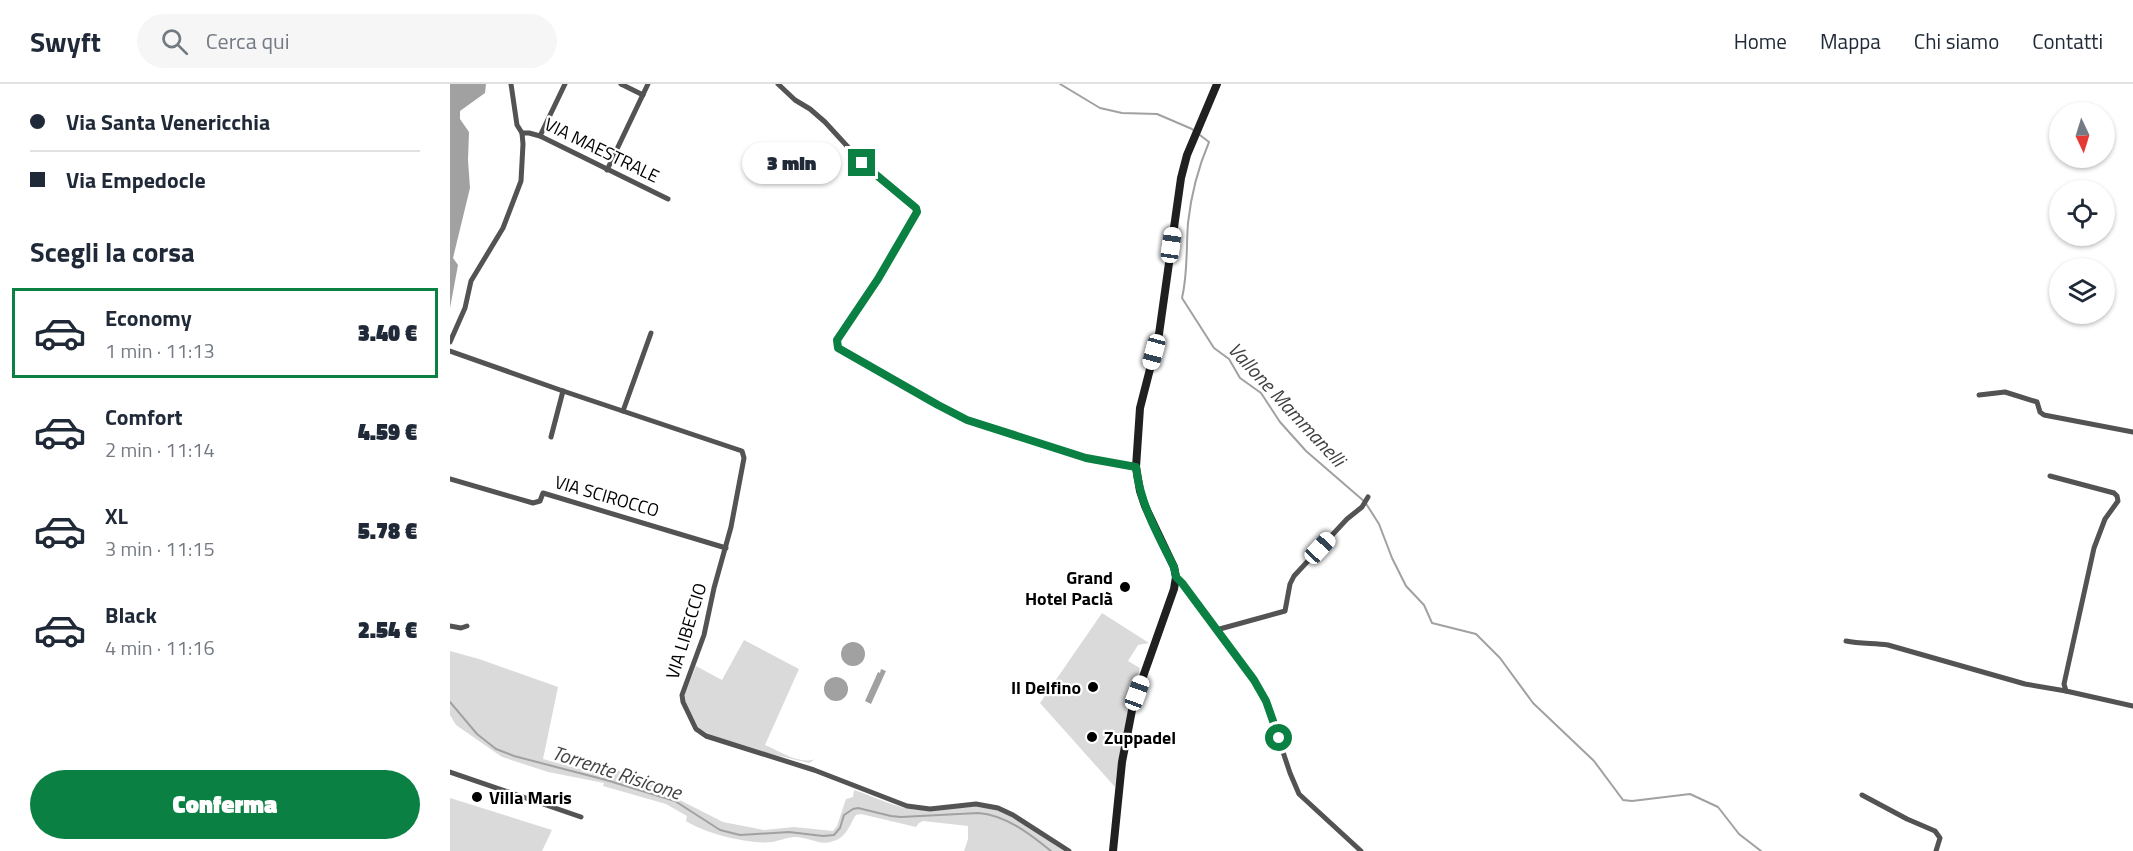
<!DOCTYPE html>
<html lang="it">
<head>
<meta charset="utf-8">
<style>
	:root { --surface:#fff; --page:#f6f6f7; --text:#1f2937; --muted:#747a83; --line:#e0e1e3; --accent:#0b8043 }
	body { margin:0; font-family:"Titillium Web",sans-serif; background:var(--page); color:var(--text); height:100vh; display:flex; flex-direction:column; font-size:22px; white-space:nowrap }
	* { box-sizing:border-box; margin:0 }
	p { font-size:20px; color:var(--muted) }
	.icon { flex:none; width:33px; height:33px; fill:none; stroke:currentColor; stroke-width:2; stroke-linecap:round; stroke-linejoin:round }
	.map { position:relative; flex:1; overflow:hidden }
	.sheet { display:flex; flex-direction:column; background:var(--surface); width:450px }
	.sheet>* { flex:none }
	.hud { display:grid; align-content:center; height:132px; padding:0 30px; background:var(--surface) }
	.needle { width:39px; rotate:176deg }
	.tools { position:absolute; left:1599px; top:18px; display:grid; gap:12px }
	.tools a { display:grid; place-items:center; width:66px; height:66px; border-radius:50%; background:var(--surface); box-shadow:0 2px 4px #0004; font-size:30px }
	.end { position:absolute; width:27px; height:27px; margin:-14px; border:8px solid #0b8043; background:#fff; box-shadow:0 0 0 3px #fff }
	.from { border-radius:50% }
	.bubble { position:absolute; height:42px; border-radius:21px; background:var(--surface); box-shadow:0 2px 4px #0004; font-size:20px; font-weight:800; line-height:42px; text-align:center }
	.car { position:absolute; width:18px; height:36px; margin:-18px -9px; border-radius:8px; box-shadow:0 0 4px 2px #0007; background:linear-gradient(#fff 24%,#345 0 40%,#fff 0 76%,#345 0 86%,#fff 0) }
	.hud b { display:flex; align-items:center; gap:21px; height:57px; font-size:22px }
	.hud b+b { border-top:2px solid var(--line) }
	.hud i { width:15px; height:15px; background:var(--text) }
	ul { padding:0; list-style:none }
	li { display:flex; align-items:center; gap:18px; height:90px; margin:0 12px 9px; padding:0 18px; border:3px solid transparent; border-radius:0px }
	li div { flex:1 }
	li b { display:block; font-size:22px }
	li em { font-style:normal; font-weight:800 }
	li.selected { border-color:var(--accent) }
	li>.icon { width:54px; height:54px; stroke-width:1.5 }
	h2 { padding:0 30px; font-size:27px; line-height:72px }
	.button { display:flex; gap:12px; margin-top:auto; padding:12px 30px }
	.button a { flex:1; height:69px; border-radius:36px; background:var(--accent); color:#fff; font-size:24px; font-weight:800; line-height:69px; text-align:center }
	header { display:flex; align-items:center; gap:36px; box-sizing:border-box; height:84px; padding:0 30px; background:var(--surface); border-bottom:2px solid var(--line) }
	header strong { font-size:28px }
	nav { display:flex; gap:33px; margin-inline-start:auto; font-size:21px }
	.search { width:420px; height:54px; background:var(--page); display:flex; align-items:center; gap:15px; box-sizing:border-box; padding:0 21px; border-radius:33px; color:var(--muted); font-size:22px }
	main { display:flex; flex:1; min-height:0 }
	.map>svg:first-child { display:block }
	.green { fill:#dadada }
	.water { fill:#a1a1a1 }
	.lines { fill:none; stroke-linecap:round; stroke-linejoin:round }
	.stream { stroke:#a1a1a1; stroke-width:2 }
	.street { stroke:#535353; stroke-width:5 }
	.secondary { stroke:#202020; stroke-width:8 }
	.route { stroke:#0b8043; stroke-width:8 }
	.poi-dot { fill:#000; stroke:#fff; stroke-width:2 }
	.labels { text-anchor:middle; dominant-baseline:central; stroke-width:4.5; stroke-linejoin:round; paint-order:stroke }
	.street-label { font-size:18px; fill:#000; stroke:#fff }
	.poi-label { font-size:18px; font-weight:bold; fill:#000; stroke:#fff; text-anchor:end }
	.water-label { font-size:20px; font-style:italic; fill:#424242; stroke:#fff }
</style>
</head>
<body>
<header>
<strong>Swyft</strong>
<div class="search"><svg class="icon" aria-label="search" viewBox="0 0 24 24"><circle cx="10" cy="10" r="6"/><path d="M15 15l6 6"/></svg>Cerca qui</div>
<nav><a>Home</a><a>Mappa</a><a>Chi siamo</a><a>Contatti</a></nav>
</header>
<main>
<section class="sheet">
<div class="hud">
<b><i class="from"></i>Via Santa Venericchia</b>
<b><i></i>Via Empedocle</b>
</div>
<h2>Scegli la corsa</h2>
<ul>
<li class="selected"><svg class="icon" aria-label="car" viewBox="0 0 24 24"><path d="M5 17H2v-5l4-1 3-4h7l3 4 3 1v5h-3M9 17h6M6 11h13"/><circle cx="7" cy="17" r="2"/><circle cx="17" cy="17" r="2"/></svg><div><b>Economy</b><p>1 min · 11:13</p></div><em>3.40 €</em></li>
<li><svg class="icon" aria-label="car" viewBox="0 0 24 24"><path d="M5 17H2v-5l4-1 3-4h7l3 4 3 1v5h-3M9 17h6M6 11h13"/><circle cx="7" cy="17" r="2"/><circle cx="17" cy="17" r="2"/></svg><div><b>Comfort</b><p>2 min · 11:14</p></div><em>4.59 €</em></li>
<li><svg class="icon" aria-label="car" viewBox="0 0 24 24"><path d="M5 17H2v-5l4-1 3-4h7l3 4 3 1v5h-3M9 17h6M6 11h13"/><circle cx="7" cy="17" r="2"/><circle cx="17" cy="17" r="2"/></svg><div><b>XL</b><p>3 min · 11:15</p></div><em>5.78 €</em></li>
<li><svg class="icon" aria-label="car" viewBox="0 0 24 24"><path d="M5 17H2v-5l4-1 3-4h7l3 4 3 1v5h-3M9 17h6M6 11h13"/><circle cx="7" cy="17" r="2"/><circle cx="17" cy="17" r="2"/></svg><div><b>Black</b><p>4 min · 11:16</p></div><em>2.54 €</em></li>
</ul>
<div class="button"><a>Conferma</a></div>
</section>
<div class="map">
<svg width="1683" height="767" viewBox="0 0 1683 767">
	<rect width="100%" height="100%" fill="#fff"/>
	<g class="green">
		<path d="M 652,529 L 699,559 L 688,561 L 678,577 L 690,584 C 678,623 670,662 665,703 L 590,619 Z"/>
		<path d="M 294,556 L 349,585 L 315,661 C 329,667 350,681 365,675 L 359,679 L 296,664 L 264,653 L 249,645 L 235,617 L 235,610 L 246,582 L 272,596 Z"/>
		<path d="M 0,567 L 29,575 L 108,603 L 93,675 L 148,690 L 150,680 L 202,699 L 216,709 L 273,738 L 314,746 L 344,743 L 383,747 L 387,742 L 396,715 L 403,713 L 404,706 C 426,713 447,725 470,726 C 494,728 518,719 543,725 C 568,732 592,753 614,767 L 514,767 L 518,755 L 518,742 L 473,737 L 469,739 L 466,743 L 411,730 L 406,731 C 401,738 398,749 390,754 C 372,765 361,753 345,753 C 337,753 329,757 322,758 C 300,761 254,749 236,737 L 237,732 L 216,720 L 153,702 L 154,699 L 98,688 L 52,673 L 6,641 L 0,631 Z"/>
		<polygon points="0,714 102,746 92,767 0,767"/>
	</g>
	<g class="water">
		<polygon points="0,0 36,0 35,9 10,27 10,35 19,48 18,76 20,104 3,174 8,181 0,224"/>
		<circle cx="403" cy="570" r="12"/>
		<polygon points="431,585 436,587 421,620 415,617 428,588 430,589"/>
		<circle cx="386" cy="605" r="12"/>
	</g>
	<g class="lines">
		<g class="stream">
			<path d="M 610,0 L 650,24 L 672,29 L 707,30 L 742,45 L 759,58 C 748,84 741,111 738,139 C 736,164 738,189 732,214 L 764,264 L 779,275 L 790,294 L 811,309 L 830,338 L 856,367 L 915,418 L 929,440 L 942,474 L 956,502 L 974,521 L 982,539 L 1026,550 L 1050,574 L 1083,619 L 1144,677 L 1173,716 L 1182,717 L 1240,710 L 1268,723 L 1289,750 L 1311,767"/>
			<path d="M 0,618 L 27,650 L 46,665 L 64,672 L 156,696 L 225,717 L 270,746 L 290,751 L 339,748 L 373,752 L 384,751 L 390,744 L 394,731 L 403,725 L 408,724 L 441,732 L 451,733 L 528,729 C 556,731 580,750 601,767"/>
		</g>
		<g class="street">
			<polyline points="171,0 193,11"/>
			<polyline points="328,0 345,16 360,25 375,38 419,86 467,126 428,195 387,256 388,264 488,321 517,336 636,374 686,383"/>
			<polyline points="72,49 79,49 90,52 218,115"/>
			<polyline points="90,52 115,0"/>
			<polyline points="157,86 198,0"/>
			<polyline points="0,258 15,224 21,197 53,144 71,97 73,60 72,49 67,41 61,0"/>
			<polyline points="0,267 113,307 292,367 294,374 281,443 264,504 254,551 232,611 233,618 246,645 256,652 364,686 457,722 480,725 526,720 548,724 563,731 619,767"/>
			<polyline points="1529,311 1555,308 1587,318 1590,328 1594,331 1683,348"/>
			<polyline points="173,327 201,249"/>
			<polyline points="101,353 113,307"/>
			<polyline points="1600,392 1664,409 1667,412 1668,417 1655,435 1644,464 1614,600 1616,607 1683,622"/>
			<polyline points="0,395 83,419 90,417 93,409 276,464"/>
			<polyline points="726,493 732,499 804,596 816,617 840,689 849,710 911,767"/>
			<polyline points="0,542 11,544 17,542"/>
			<polyline points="766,546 835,527 840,500 844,492 897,435 912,423 918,413"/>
			<path d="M 1396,557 C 1410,560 1424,559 1438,561 L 1575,600 L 1616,607"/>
			<polyline points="0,688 131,733"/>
			<polyline points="1412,711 1457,735 1485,747 1490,754 1486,767"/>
		</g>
		<polyline class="secondary" points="663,767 672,678 683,621 724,505 726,493 724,483 695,422 690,407 686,383 690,324 709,250 731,94 737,71 767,0"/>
	</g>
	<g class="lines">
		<path class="route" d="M 412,79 L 466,124 L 467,128 L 428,195 L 387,256 L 388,264 L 488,321 L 517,336 L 636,374 L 686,383 C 690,420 708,451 724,483 L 726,493 L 732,499 L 804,596 L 816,617 L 829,654"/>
	</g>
	<g class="poi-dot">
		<circle cx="675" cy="503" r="6"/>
		<circle cx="643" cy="603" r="6"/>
		<circle cx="642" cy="653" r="6"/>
		<circle cx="27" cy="713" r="6"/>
	</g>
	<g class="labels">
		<g class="street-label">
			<text transform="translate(152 66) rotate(26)">VIA MAESTRALE</text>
			<text transform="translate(157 412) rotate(16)">VIA SCIROCCO</text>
			<text transform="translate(236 547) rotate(-73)">VIA LIBECCIO</text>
		</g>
		<g class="poi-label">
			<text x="663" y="493">Grand<tspan x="663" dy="21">Hotel Paclà</tspan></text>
			<text x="631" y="603">Il Delfino</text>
			<text x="654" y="653" text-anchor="start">Zuppadel</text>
			<text x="39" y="713" text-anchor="start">Villa Maris</text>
		</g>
		<g class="water-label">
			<text transform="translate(837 320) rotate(47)">Vallone Mammanelli</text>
			<text transform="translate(167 688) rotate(18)">Torrente Risicone</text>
		</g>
	</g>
</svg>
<div class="tools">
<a><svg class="needle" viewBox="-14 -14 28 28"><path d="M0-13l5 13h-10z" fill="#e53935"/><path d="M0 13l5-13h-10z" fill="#747a83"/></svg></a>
<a><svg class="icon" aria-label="locate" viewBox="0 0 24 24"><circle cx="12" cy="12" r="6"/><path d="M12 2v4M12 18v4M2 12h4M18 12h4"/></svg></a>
<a><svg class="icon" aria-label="layers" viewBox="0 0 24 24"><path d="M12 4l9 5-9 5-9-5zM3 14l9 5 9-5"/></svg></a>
</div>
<i class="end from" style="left:829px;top:654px"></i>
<i class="end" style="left:412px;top:79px"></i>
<div class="bubble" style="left:292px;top:58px;width:99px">3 min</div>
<i class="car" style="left:721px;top:161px;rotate:8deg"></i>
<i class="car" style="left:704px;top:268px;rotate:195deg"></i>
<i class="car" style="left:870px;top:464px;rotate:43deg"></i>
<i class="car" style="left:687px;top:609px;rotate:20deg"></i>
</div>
</main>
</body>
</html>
